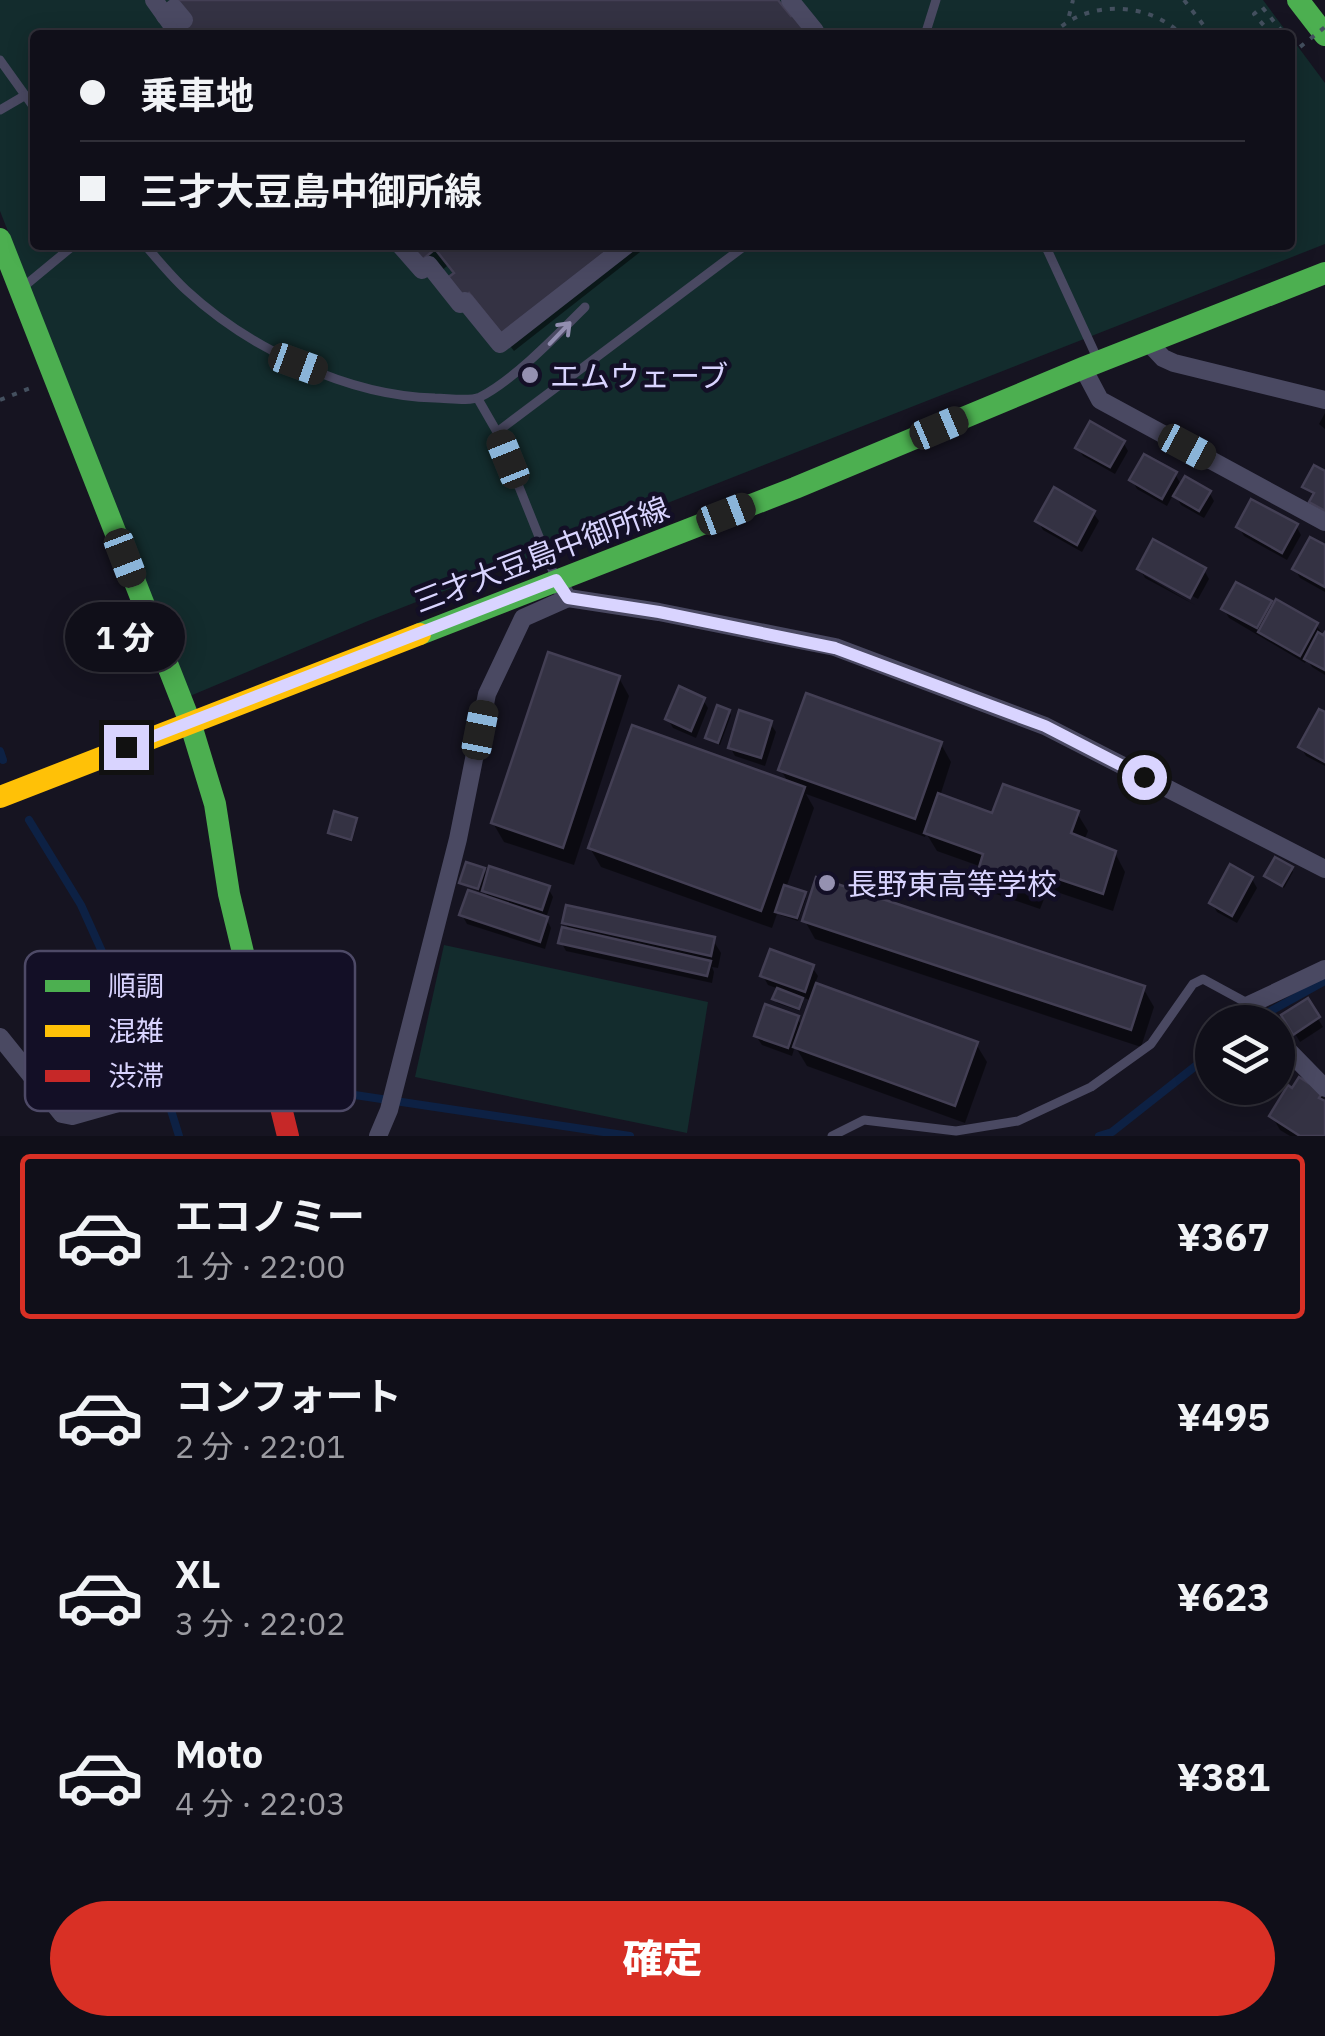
<!DOCTYPE html>
<html lang="ja">
<head>
<meta charset="utf-8">
<style>
	:root { --surface:#100f19; --page:#1e1d26; --text:#f1f3f6; --muted:#9c9ca2; --line:#302f38; --accent:#d93025 }
	body { margin:0; font-family:"IBM Plex Sans","Noto Sans JP",sans-serif; background:var(--page); color:var(--text); height:100vh; display:flex; flex-direction:column; font-size:38px; white-space:nowrap }
	* { box-sizing:border-box; margin:0 }
	p { font-size:32px; color:var(--muted) }
	.icon { flex:none; width:55px; height:55px; fill:none; stroke:currentColor; stroke-width:2; stroke-linecap:round; stroke-linejoin:round }
	.map { position:relative; height:1136px; overflow:hidden }
	.details { display:flex; flex-direction:column; background:var(--surface); flex:1 }
	.details>* { flex:none }
	.top-card { position:absolute; left:30px; top:30px; width:1265px; height:220px; border-radius:10px; box-shadow:0 5px 25px #0003,0 0 0 2px var(--line); display:grid; align-content:center; height:220px; padding:0 50px; background:var(--surface) }
	.tools { position:absolute; left:1195px; top:1005px; display:grid; gap:20px }
	.tools a { display:grid; place-items:center; width:100px; height:100px; border-radius:50%; background:var(--surface); box-shadow:0 5px 25px #0003,0 0 0 2px var(--line); font-size:50px }
	.end { position:absolute; width:45px; height:45px; margin:-22px; border:12px solid #d9d4ff; background:#111; box-shadow:0 0 0 5px #111 }
	.from { border-radius:50% }
	.bubble { position:absolute; height:70px; border-radius:35px; background:var(--surface); box-shadow:0 5px 25px #0003,0 0 0 2px var(--line); font-size:32px; font-weight:800; line-height:70px; text-align:center }
	.car { position:absolute; width:30px; height:60px; margin:-30px -15px; border-radius:12px; box-shadow:0 0 8px 2px #0007; background:linear-gradient(#222 24%,#8ab4d8 0 40%,#222 0 76%,#8ab4d8 0 86%,#222 0) }
	.top-card b { display:flex; align-items:center; gap:35px; height:95px; font-size:38px }
	.top-card b+b { border-top:2px solid var(--line) }
	.top-card i { width:25px; height:25px; background:var(--text) }
	ul { padding:18px 0 0; list-style:none }
	li { display:flex; align-items:center; gap:30px; height:165px; margin:0 20px 15px; padding:0 30px; border:5px solid transparent; border-radius:10px }
	li div { flex:1 }
	li b { display:block; font-size:38px }
	li em { font-style:normal; font-weight:800 }
	li.active { border-color:var(--accent) }
	li>.icon { width:90px; height:90px; stroke-width:1.5 }
	.button { display:flex; gap:20px; margin-top:auto; padding:20px 50px }
	.button a { flex:1; height:115px; border-radius:60px; background:var(--accent); color:#fff; font-size:40px; font-weight:800; line-height:115px; text-align:center }
	.map>svg:first-child { display:block }
	.green { fill:#132c2d }
	.shadow { fill:#0007 }
	.lines { fill:none; stroke-linecap:round; stroke-linejoin:round }
	.stream { stroke:#0d2144; stroke-width:8 }
	.building { fill:#343243; stroke:#433f54; stroke-width:2.5 }
	.path { stroke:#44505f; stroke-width:4; stroke-dasharray:5 8; stroke-linecap:butt }
	.lane { stroke:#4a4962; stroke-width:9 }
	.street { stroke:#4a4962; stroke-width:18 }
	.fast { stroke:#4caf50; stroke-width:22 }
	.slow { stroke:#ffc107; stroke-width:22 }
	.jam { stroke:#c62828; stroke-width:22 }
	.path-bridge { stroke:#44505f; stroke-width:4; stroke-dasharray:5 8; stroke-linecap:butt }
	.oneway { stroke:#928eb0 }
	.route { stroke:#d9d4ff; stroke-width:12 }
	.poi-dot { fill:#9591b1; stroke:#130f26; stroke-width:4 }
	.labels { text-anchor:middle; dominant-baseline:central; stroke-width:9; stroke-linejoin:round; paint-order:stroke }
	.poi-label { font-size:30px; fill:#d9d4ff; stroke:#130f26; text-anchor:start }
	.street-label { font-size:30px; fill:#d9d4ff; stroke:#130f26 }
	.key { fill:#130f26; stroke:#4e4a67; stroke-width:2.5 }
	.key-label { font-size:28px; fill:#d9d4ff }
</style>
</head>
<body>
<div class="map">
<svg width="1325" height="1136" viewBox="0 0 1325 1136">
	<rect width="100%" height="100%" fill="#161421"/>
	<g class="green">
		<polygon points="0,0 1263,0 1289,35 35,35 35,245 1290,245 1290,36 1325,83 1325,244 368,621 190,696 0,211"/>
		<polygon points="444,945 708,1002 687,1133 415,1077"/>
	</g>
	<g class="shadow">
		<polygon points="411,245 649,245 514,351 447,266 433,278"/>
		<polygon points="1325,413 1325,429 1319,424"/>
		<polygon points="1123,442 1128,451 1115,474 1083,456 1078,448"/>
		<polygon points="1175,474 1182,486 1209,492 1214,501 1204,518 1181,505 1174,493 1167,506 1137,489 1132,480"/>
		<polygon points="1093,513 1099,521 1082,552 1043,530 1038,521"/>
		<polygon points="1296,526 1301,535 1287,560 1244,536 1239,527"/>
		<polygon points="1325,548 1325,592 1300,578 1295,569"/>
		<polygon points="1140,569 1204,570 1209,579 1198,599 1144,570 1144,575 1195,605 1145,578"/>
		<polygon points="1270,602 1274,609 1316,625 1325,637 1325,675 1312,667 1307,659 1305,663 1229,618 1224,609"/>
		<polygon points="619,678 629,696 574,865 504,842 493,823"/>
		<polygon points="703,700 708,708 696,738 673,728 668,719"/>
		<polygon points="729,712 731,715 720,745 710,741 708,738"/>
		<polygon points="1325,715 1325,766 1306,756 1301,747"/>
		<polygon points="770,723 776,732 765,766 735,756 730,747"/>
		<polygon points="941,744 951,762 940,796 993,816 1077,813 1088,831 1084,841 1115,853 1125,872 1113,911 1048,889 1040,909 990,892 980,874 982,867 937,851 926,833 925,837 806,794 814,808 786,888 806,898 798,921 780,915 778,911 772,928 601,867 590,848 789,784 781,770"/>
		<polygon points="355,820 357,824 352,842 333,836 331,833"/>
		<polygon points="1291,869 1293,872 1284,888 1267,876"/>
		<polygon points="484,870 488,878 548,888 553,897 546,918 551,928 545,949 467,924 462,915 490,900 482,886 480,892 462,883"/>
		<polygon points="1252,879 1257,888 1237,923 1217,912 1212,903"/>
		<polygon points="805,921 1143,988 1154,1007 1141,1047 815,939"/>
		<polygon points="565,922 713,940 721,953 718,968 712,967 714,972 712,983 566,951 561,942 570,932"/>
		<polygon points="812,967 818,976 814,986 976,1044 987,1062 965,1123 807,1066 795,1046 792,1056 762,1045 756,1036 797,1018 803,1028 812,1001 799,996 803,1003 800,1011 777,1003 775,999 779,989 768,985 763,976"/>
		<polygon points="1307,1001 1323,1027 1300,1042 1284,1016"/>
		<polygon points="1321,1094 1325,1100 1325,1136 1290,1136 1280,1130 1272,1116"/>
	</g>
	<g class="lines">
		<g class="stream">
			<polyline points="0,751 3,760"/>
			<polyline points="29,820 81,905 159,1078"/>
			<polyline points="1267,1013 1325,981"/>
			<polyline points="158,1074 252,1081"/>
			<polyline points="301,1087 630,1136"/>
			<polyline points="170,1107 179,1136"/>
			<polyline points="1099,1136 1112,1132 1212,1053"/>
		</g>
	</g>
	<g class="building">
		<polygon points="177,0 778,0 791,16 796,11 811,30 805,35 191,35 181,22"/>
		<polygon points="408,245 615,245 502,334 469,293 462,299 446,279 454,273 435,249 421,261"/>
		<polygon points="1090,421 1125,441 1110,467 1075,448"/>
		<polygon points="1144,454 1177,472 1162,499 1129,480"/>
		<polygon points="1314,465 1325,471 1325,511 1309,502 1314,493 1302,487"/>
		<polygon points="1185,476 1211,491 1199,511 1173,496"/>
		<polygon points="1054,487 1095,511 1077,545 1035,521"/>
		<polygon points="1251,499 1298,524 1282,553 1236,527"/>
		<polygon points="1310,537 1325,545 1325,587 1292,569"/>
		<polygon points="1153,539 1206,568 1190,598 1137,569"/>
		<polygon points="1236,582 1272,601 1257,628 1221,609"/>
		<polygon points="1276,599 1318,623 1300,656 1258,632"/>
		<polygon points="1318,632 1323,635 1325,632 1325,670 1304,659"/>
		<polygon points="548,652 620,676 563,848 491,823"/>
		<polygon points="679,686 705,698 691,731 665,719"/>
		<polygon points="806,693 942,742 915,819 778,770"/>
		<polygon points="717,705 730,710 718,743 705,738"/>
		<polygon points="1319,709 1325,712 1325,762 1298,747"/>
		<polygon points="739,710 772,721 761,758 728,748"/>
		<polygon points="632,725 805,787 761,911 588,848"/>
		<polygon points="1003,784 1079,811 1071,833 1116,851 1103,894 1038,872 1030,892 977,874 983,854 924,833 938,793 992,813"/>
		<polygon points="334,811 357,818 351,840 328,833"/>
		<polygon points="1275,857 1293,867 1282,886 1264,876"/>
		<polygon points="466,862 485,868 478,889 459,883"/>
		<polygon points="1230,864 1253,877 1232,916 1209,903"/>
		<polygon points="489,866 550,886 542,910 482,891"/>
		<polygon points="816,877 1145,986 1131,1030 802,921"/>
		<polygon points="784,885 806,892 797,918 775,912"/>
		<polygon points="468,890 548,917 540,942 459,915"/>
		<polygon points="566,905 715,937 711,956 562,923"/>
		<polygon points="562,927 711,961 707,976 558,943"/>
		<polygon points="770,949 814,965 805,992 760,976"/>
		<polygon points="816,983 978,1042 955,1106 793,1047"/>
		<polygon points="777,988 803,998 799,1009 772,999"/>
		<polygon points="1308,998 1320,1017 1293,1035 1281,1015"/>
		<polygon points="765,1004 799,1016 788,1048 754,1036"/>
		<polygon points="1299,1077 1323,1092 1319,1098 1325,1101 1325,1136 1300,1136 1269,1116 1288,1085 1292,1088"/>
	</g>
	<g class="lines">
		<g class="path">
			<polyline points="1184,0 1211,35"/>
			<polyline points="1069,16 1073,0"/>
			<path d="M 1052,35 C 1084,0 1147,0 1182,35"/>
			<polyline points="1272,35 1254,14 1262,7 1285,35"/>
			<polyline points="0,400 33,387"/>
		</g>
		<g class="lane">
			<polyline points="925,35 936,0"/>
			<polyline points="0,60 35,109"/>
			<polyline points="0,110 24,96"/>
			<path d="M 145,245 C 158,260 171,276 186,290 C 250,349 348,396 435,398 C 448,398 469,402 480,397 C 514,380 558,334 585,307"/>
			<polyline points="1045,245 1098,360"/>
			<polyline points="22,288 74,245"/>
			<polyline points="478,399 497,432 556,579"/>
			<polyline points="497,432 746,245"/>
			<polyline points="832,1136 864,1120 956,1131 1018,1121 1091,1087 1151,1044 1193,984 1203,979 1249,1004"/>
		</g>
		<g class="street">
			<polyline points="154,0 179,35"/>
			<polyline points="790,0 815,31 811,35"/>
			<polyline points="165,16 174,8 184,20"/>
			<polyline points="400,245 422,270 429,265 460,304 465,301 500,344 627,245"/>
			<polyline points="1148,342 1163,358 1174,363 1325,400"/>
			<polyline points="1083,368 1100,400 1325,522"/>
			<polyline points="556,580 568,598 659,612 835,647 1045,726 1325,869"/>
			<polyline points="1263,1022 1249,1005 1325,969"/>
			<polyline points="0,1037 62,1114 72,1116 171,1088 277,1092"/>
			<polyline points="1278,1040 1325,1088"/>
			<polyline points="378,1136 389,1110 458,839 487,694 523,618 568,598"/>
		</g>
		<g class="fast">
			<polyline points="1298,0 1325,35"/>
			<polyline points="0,239 190,722 215,804 229,894 246,965"/>
			<polyline points="420,634 795,488 1083,368 1325,273"/>
		</g>
		<polyline class="slow" points="0,797 420,634"/>
		<polyline class="jam" points="246,965 288,1136"/>
		<polyline class="path-bridge" points="1290,55 1325,27"/>
	</g>
	<defs><path id="oneway-shaft" d="M-6 0H5M1.5-3L5.5 0L1.5 3" fill="none" stroke-width="1.6" stroke-linecap="round" stroke-linejoin="round" transform="scale(2.5)"/></defs>
	<use class="oneway" href="#oneway-shaft" transform="translate(560 333) rotate(-46)"/>
	<g class="lines">
		<polyline class="route" points="126,747 556,580 568,598 659,612 835,648 1045,726 1144,777"/>
	</g>
	<g class="poi-dot">
		<circle cx="530" cy="375" r="10"/>
		<circle cx="827" cy="883" r="10"/>
	</g>
	<g class="labels">
		<g class="poi-label">
			<text x="550" y="375">エムウェーブ</text>
			<text x="847" y="883">長野東高等学校</text>
		</g>
		<g class="street-label">
			<text transform="translate(541 554) rotate(-21)">三才大豆島中御所線</text>
		</g>
	</g>
	<rect x="25" y="951" width="330" height="160" rx="15" class="key"/>
	<rect x="45" y="980" width="45" height="12" fill="#4caf50"/>
	<rect x="45" y="1025" width="45" height="12" fill="#ffc107"/>
	<rect x="45" y="1070" width="45" height="12" fill="#c62828"/>
	<g class="key-label">
		<text x="108" y="996">順調</text>
		<text x="108" y="1041">混雑</text>
		<text x="108" y="1086">渋滞</text>
	</g>
</svg>
<div class="tools">
<a><svg class="icon" aria-label="layers" viewBox="0 0 24 24"><path d="M12 4l9 5-9 5-9-5zM3 14l9 5 9-5"/></svg></a>
</div>
<i class="end from" style="left:1144px;top:777px"></i>
<i class="end" style="left:126px;top:747px"></i>
<div class="bubble" style="left:65px;top:602px;width:120px">1 分</div>
<i class="car" style="left:298px;top:364px;rotate:110deg"></i>
<i class="car" style="left:939px;top:428px;rotate:67deg"></i>
<i class="car" style="left:1187px;top:447px;rotate:118deg"></i>
<i class="car" style="left:508px;top:459px;rotate:338deg"></i>
<i class="car" style="left:726px;top:514px;rotate:69deg"></i>
<i class="car" style="left:125px;top:558px;rotate:159deg"></i>
<i class="car" style="left:480px;top:730px;rotate:11deg"></i>
<div class="top-card">
<b><i class="from"></i>乗車地</b>
<b><i></i>三才大豆島中御所線</b>
</div>
</div>
<section class="details">
<ul>
<li class="active"><svg class="icon" aria-label="car" viewBox="0 0 24 24"><path d="M5 17H2v-5l4-1 3-4h7l3 4 3 1v5h-3M9 17h6M6 11h13"/><circle cx="7" cy="17" r="2"/><circle cx="17" cy="17" r="2"/></svg><div><b>エコノミー</b><p>1 分 · 22:00</p></div><em>¥367</em></li>
<li><svg class="icon" aria-label="car" viewBox="0 0 24 24"><path d="M5 17H2v-5l4-1 3-4h7l3 4 3 1v5h-3M9 17h6M6 11h13"/><circle cx="7" cy="17" r="2"/><circle cx="17" cy="17" r="2"/></svg><div><b>コンフォート</b><p>2 分 · 22:01</p></div><em>¥495</em></li>
<li><svg class="icon" aria-label="car" viewBox="0 0 24 24"><path d="M5 17H2v-5l4-1 3-4h7l3 4 3 1v5h-3M9 17h6M6 11h13"/><circle cx="7" cy="17" r="2"/><circle cx="17" cy="17" r="2"/></svg><div><b>XL</b><p>3 分 · 22:02</p></div><em>¥623</em></li>
<li><svg class="icon" aria-label="car" viewBox="0 0 24 24"><path d="M5 17H2v-5l4-1 3-4h7l3 4 3 1v5h-3M9 17h6M6 11h13"/><circle cx="7" cy="17" r="2"/><circle cx="17" cy="17" r="2"/></svg><div><b>Moto</b><p>4 分 · 22:03</p></div><em>¥381</em></li>
</ul>
<div class="button"><a>確定</a></div>
</section>
</body>
</html>
